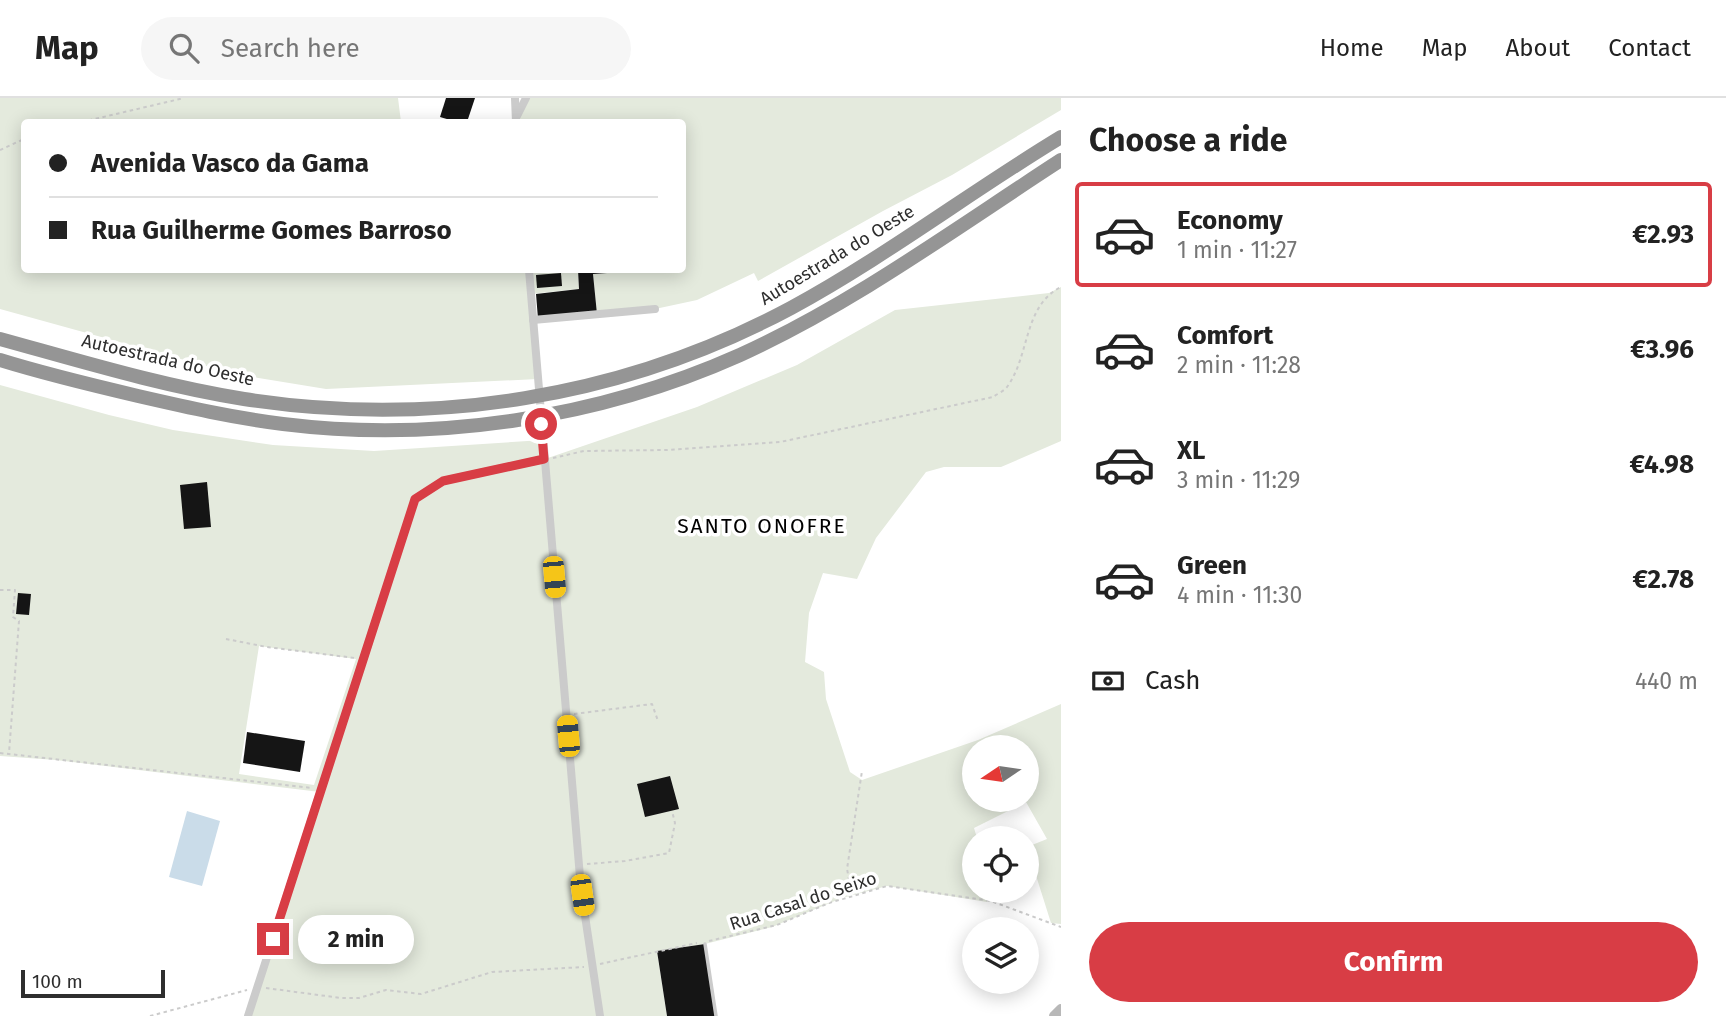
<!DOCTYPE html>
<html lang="en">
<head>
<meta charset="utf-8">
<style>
	:root { --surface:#fff; --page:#f6f6f6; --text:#222; --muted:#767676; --line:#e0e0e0; --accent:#d83d45 }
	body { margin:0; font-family:"Fira Sans",sans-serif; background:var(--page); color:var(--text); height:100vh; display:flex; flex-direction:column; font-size:26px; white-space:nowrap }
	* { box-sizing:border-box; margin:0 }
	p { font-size:23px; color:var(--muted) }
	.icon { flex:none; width:38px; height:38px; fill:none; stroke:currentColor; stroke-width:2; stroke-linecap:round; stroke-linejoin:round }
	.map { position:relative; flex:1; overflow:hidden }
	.panel { display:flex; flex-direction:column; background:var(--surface); width:665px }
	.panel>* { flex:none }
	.top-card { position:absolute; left:21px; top:21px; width:665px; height:154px; border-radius:7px; box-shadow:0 4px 18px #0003; display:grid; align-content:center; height:154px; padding:0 28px; background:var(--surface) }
	.needle { width:46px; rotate:257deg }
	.tools { position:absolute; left:962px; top:637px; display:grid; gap:14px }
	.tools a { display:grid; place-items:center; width:77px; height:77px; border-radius:50%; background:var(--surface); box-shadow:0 4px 18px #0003; font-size:35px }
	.scale { position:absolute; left:21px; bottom:18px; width:144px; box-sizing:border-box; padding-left:7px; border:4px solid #2e2e2e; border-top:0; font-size:19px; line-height:24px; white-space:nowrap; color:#2e2e2e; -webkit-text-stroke:5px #fff; paint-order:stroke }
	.end { position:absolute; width:32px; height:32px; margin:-16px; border:9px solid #d83d45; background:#fff; box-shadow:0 0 0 4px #fff }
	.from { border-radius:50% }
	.bubble { position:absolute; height:49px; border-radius:24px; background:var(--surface); box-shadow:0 4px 18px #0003; font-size:23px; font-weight:700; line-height:49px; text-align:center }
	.car { position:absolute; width:21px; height:42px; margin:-21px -10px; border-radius:9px; box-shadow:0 0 5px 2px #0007; background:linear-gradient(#f5c518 24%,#345 0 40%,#f5c518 0 76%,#345 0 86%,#f5c518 0) }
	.top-card b { display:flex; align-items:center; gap:24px; height:66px; font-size:26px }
	.top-card b+b { border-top:2px solid var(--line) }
	.top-card i { width:18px; height:18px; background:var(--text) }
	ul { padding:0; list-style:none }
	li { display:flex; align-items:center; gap:21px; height:105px; margin:0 14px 10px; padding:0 14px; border:4px solid transparent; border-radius:7px }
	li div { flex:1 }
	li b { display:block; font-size:26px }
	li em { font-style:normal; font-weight:700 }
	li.current { border-color:var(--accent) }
	li>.icon { width:63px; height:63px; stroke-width:1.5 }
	h2 { padding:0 28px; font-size:32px; line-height:84px }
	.pay { display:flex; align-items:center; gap:18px; height:77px; padding:0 28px; font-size:26px }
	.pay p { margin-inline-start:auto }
	.button { display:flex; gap:14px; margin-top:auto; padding:14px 28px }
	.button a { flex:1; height:80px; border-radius:42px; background:var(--accent); color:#fff; font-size:28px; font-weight:700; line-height:80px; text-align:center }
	header { display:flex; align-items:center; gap:42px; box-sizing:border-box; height:98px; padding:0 35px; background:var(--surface); border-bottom:2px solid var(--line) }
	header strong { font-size:33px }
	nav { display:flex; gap:38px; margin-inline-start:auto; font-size:24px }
	.search { width:490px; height:63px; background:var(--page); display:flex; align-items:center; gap:18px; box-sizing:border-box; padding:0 24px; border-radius:38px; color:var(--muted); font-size:26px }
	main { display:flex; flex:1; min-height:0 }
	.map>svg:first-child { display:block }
	.green { fill:#e4eadd; fill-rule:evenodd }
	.water { fill:#cadce9 }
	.building { fill:#151515 }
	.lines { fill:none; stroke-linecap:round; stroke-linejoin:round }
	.path { stroke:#cbcbcb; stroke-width:2; stroke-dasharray:3.5 3.5; stroke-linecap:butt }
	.service { stroke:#cbcbcb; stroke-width:3.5 }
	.minor { stroke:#cbcbcb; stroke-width:8 }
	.secondary { stroke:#b8b8b8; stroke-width:10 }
	.motorway { stroke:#959595; stroke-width:14 }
	.route { stroke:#d83d45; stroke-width:9 }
	.labels { text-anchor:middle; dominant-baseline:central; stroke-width:7; stroke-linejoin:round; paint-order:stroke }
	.street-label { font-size:18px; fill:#2e2e2e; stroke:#fff }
	.quarter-label { font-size:21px; letter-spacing:2px; fill:#000; stroke:#fff }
</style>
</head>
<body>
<header>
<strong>Map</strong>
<div class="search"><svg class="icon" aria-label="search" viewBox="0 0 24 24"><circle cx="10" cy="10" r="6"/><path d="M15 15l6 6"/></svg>Search here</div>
<nav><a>Home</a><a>Map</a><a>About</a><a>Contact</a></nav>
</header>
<main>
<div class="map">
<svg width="1061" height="918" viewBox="0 0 1061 918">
	<rect width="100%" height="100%" fill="#fff"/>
	<g class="green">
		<polygon points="0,0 398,0 401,24 24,24 24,172 539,172 540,174 578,172 579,191 531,196 538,281 326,291 235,276 0,211"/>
		<polygon points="526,0 1061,0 1061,12 952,77 883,113 758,183 754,175 697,202 655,211 597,216 593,176 621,174 621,172 682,172 682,24 516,24"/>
		<path d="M 1061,189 L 1061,343 L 1001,369 L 944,369 L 926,374 L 876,440 L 857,481 L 823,475 L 809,515 L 805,564 L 824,574 L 826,601 L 850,674 L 862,682 L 978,642 L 1061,606 L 1061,826 L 1051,825 L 1027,749 L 1047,741 L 1026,704 L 974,730 L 977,740 L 975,740 L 975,793 L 990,793 L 987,804 L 887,788 L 842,800 L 772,829 L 705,846 L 657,853 L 667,918 L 248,918 L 320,694 L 56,662 L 0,658 L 0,287 L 109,317 L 173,332 L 273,347 L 374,353 L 543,342 L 545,361 L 697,309 L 797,267 L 895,212 L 1049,195 ZM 259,548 L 356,561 L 314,687 L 239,676 ZM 975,649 L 1027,649 L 1027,702 L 975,702 Z"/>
	</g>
	<polygon class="water" points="187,713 220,723 202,788 169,779"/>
	<g class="building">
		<polygon points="446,0 475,0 467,24 457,24 440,19"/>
		<polygon points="578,172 621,172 621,174 593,176 597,216 538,221 536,196 579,191"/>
		<polygon points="561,175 562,188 537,190 536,177"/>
		<polygon points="207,384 211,429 184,431 180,387"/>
		<polygon points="18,495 31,496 29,517 16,516"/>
		<polygon points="247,634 305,643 300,674 243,665"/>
		<polygon points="670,678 679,711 645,719 637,686"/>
		<polygon points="705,846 716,918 667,918 657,853"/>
	</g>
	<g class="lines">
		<g class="path">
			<polyline points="82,24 184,0"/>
			<polyline points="0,52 24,41"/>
			<path d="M 553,360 L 584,353 L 666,352 L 780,344 L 993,299 C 997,296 1004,293 1007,289 C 1030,258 1023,208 1061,189"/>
			<polyline points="0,492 15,492 13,519 19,523 9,655"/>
			<polyline points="226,541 267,549 355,560"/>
			<polyline points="574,616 652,606 658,623"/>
			<polyline points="0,655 312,690"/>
			<polyline points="587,766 625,763 669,755 675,725 672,713"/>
			<polyline points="852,796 847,771 862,673"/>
			<polyline points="709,843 777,827 829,805 887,788 991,803 1061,829"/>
			<polyline points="600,866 697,845"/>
			<polyline points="266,890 341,900 359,900 386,892 421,896 492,874 584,869"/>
			<polyline points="150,918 247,892"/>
		</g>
		<polyline class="service" points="705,846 716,918"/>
		<g class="minor">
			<polyline points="515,0 516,24"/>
			<polyline points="517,18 526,0"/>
			<polyline points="529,172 581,791 600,918"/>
			<polyline points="533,222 655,211"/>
			<polyline points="248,918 415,401 443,383 544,361"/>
		</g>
		<polyline class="secondary" points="1054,918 1061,911"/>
		<g class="motorway">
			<path d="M 0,241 C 80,263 162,288 244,301 C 432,330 623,300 791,210 C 885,159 970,94 1061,39"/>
			<path d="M 0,262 C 45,276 91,287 138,298 C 186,309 234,320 283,326 C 436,345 599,320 740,257 C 854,205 956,130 1061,62"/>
		</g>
	</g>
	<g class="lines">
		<polyline class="route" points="273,841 415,401 443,383 544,361 541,326"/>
	</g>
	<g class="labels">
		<g class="street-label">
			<text transform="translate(837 157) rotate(-31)">Autoestrada do Oeste</text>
			<text transform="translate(168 262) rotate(13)">Autoestrada do Oeste</text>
			<text transform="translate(803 803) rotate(-18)">Rua Casal do Seixo</text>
		</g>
		<g class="quarter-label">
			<text x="762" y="428">SANTO ONOFRE</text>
		</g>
	</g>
</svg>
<div class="tools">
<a><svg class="needle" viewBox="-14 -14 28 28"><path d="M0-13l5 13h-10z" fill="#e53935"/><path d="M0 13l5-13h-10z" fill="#767676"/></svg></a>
<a><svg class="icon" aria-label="locate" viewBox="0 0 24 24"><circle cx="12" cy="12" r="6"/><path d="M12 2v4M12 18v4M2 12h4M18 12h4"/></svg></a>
<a><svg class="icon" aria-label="layers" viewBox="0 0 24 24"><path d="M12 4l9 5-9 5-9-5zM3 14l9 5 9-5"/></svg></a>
</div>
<div class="scale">100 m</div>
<i class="end from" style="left:541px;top:326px"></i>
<i class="end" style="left:273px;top:841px"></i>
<div class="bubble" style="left:298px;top:817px;width:116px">2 min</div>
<i class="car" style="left:554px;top:479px;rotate:175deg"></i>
<i class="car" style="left:568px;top:638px;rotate:355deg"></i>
<i class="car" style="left:582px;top:797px;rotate:172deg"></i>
<div class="top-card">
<b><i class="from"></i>Avenida Vasco da Gama</b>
<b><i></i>Rua Guilherme Gomes Barroso</b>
</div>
</div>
<section class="panel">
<h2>Choose a ride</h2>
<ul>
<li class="current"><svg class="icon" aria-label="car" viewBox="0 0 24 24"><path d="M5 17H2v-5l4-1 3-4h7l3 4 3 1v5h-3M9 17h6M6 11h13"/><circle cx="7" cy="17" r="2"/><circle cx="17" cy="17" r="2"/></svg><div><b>Economy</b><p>1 min · 11:27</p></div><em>€2.93</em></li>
<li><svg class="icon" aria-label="car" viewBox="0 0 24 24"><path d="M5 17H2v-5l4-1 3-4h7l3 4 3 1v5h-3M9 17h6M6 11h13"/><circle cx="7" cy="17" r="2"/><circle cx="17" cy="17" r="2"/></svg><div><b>Comfort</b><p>2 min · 11:28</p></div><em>€3.96</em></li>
<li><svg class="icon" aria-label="car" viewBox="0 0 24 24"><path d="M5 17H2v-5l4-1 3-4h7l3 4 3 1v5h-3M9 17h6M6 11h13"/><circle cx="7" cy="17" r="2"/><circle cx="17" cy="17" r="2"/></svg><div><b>XL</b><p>3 min · 11:29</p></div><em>€4.98</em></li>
<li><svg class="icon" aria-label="car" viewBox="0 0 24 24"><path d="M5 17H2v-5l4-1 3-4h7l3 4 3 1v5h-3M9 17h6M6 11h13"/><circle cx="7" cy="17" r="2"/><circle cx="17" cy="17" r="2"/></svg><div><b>Green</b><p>4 min · 11:30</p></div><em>€2.78</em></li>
</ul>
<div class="pay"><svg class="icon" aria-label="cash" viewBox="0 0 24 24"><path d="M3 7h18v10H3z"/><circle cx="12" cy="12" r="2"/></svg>Cash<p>440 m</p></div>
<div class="button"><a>Confirm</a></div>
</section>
</main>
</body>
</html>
